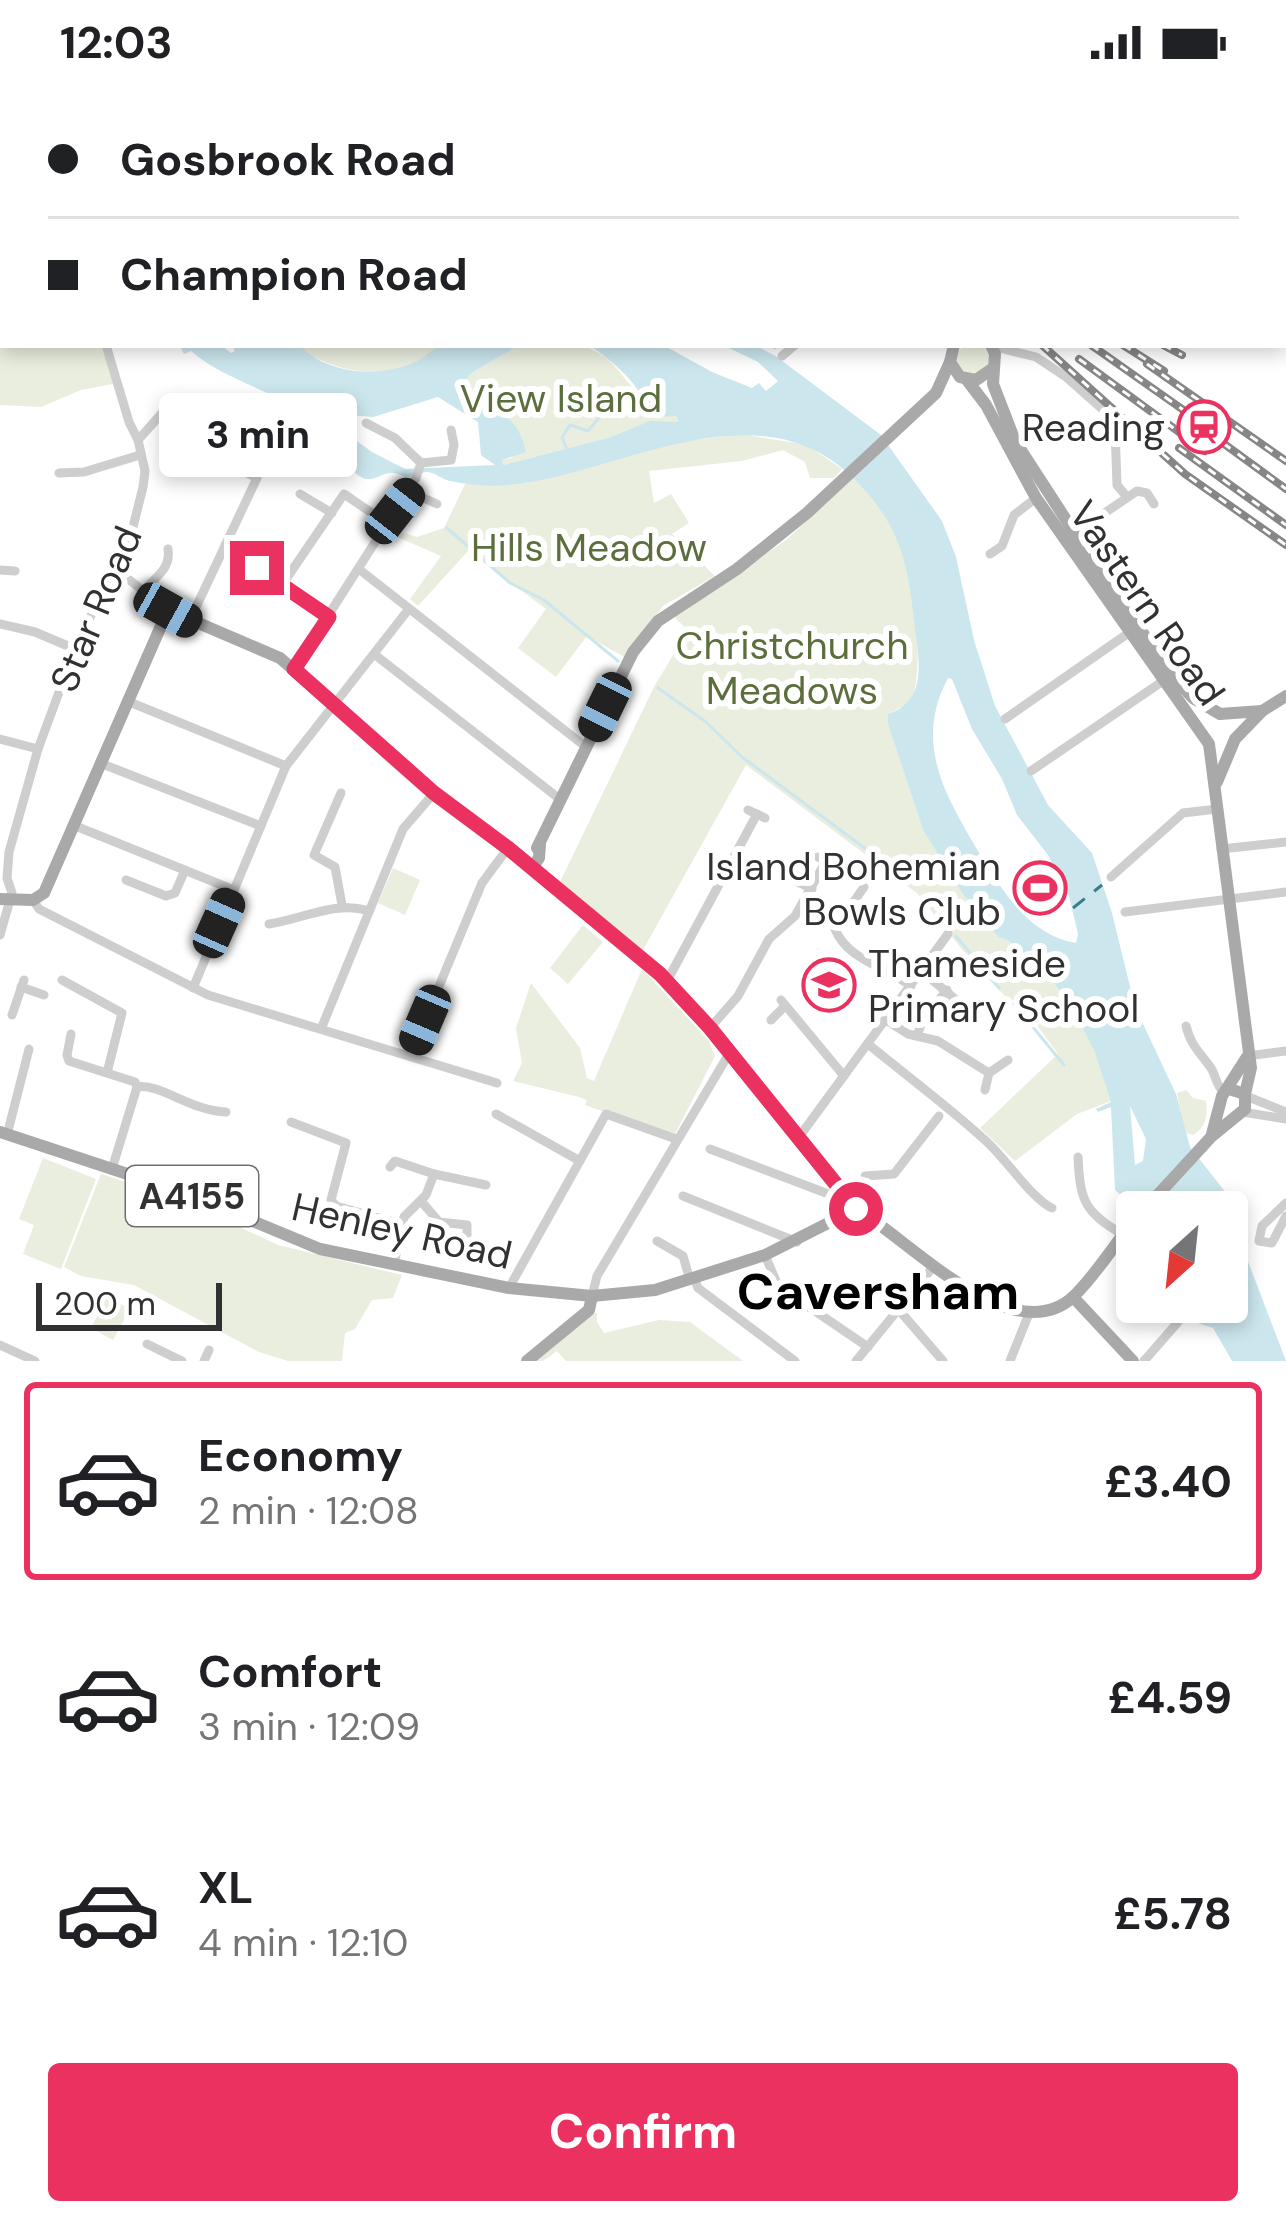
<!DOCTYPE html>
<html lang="en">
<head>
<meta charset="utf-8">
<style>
	:root { --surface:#fff; --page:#f2f2f2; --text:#202124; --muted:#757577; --line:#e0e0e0; --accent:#ea315f }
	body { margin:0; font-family:"DM Sans",sans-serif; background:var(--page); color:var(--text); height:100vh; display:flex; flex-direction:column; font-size:45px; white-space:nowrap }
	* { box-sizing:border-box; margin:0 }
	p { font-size:39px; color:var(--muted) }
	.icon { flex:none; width:66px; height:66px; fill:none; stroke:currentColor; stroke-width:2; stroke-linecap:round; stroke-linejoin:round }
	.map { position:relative; height:1277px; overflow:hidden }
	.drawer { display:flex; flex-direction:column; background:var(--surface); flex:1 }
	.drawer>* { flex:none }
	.guide { position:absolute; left:0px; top:0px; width:1287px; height:264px; box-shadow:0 6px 18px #0003; display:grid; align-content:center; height:264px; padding:0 48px; background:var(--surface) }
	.needle { width:78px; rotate:207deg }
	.fabs { position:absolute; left:1116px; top:1107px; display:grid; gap:24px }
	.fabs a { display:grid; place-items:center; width:132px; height:132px; border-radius:12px; background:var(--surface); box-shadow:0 6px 18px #0003; font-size:60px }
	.scale { position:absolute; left:36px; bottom:30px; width:186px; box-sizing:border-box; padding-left:12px; border:6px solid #313131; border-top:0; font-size:33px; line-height:42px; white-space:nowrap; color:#313131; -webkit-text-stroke:9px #fff; paint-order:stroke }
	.end { position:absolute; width:54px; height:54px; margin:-27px; border:15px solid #ea315f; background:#fff; box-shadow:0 0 0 6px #fff }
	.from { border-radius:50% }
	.bubble { position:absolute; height:84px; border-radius:12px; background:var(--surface); box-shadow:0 6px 18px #0003; font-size:39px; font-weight:700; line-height:84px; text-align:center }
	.car { position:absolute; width:36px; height:72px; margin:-36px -18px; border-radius:15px; box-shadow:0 0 9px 3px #0007; background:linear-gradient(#222 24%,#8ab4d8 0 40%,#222 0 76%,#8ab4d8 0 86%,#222 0) }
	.guide b { display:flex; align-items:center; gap:42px; height:114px; font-size:45px }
	.guide b+b { border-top:3px solid var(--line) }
	.guide i { width:30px; height:30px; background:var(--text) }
	ul { padding:21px 0 0; list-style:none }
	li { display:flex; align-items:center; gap:36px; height:198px; margin:0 24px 18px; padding:0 24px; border:6px solid transparent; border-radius:12px }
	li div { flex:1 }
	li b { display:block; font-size:45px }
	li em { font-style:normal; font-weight:700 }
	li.active { border-color:var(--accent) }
	li>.icon { width:108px; height:108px; stroke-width:1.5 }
	.primary-button { display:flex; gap:24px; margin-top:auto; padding:24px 48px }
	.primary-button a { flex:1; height:138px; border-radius:12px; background:var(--accent); color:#fff; font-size:48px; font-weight:700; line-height:138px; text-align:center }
	.status { display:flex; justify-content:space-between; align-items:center; height:84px; padding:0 60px; background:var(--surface); direction:ltr }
	.status svg { height:33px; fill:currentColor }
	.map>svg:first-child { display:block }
	.green { fill:#e9eedf }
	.water { fill:#cbe6ed; fill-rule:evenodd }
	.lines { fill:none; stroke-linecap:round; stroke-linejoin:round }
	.stream { stroke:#cbe6ed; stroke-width:3 }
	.ferry { stroke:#3a7d8f; stroke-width:3; stroke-dasharray:15 12; stroke-linecap:butt }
	.minor { stroke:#cecece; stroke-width:9 }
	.major { stroke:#a9a9a9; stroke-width:12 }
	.rail-casing { stroke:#868686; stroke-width:8 }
	.rail { stroke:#fff; stroke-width:3; stroke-dasharray:9; stroke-linecap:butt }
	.route { stroke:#ea315f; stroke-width:15 }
	.labels { text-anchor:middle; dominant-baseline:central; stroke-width:12; stroke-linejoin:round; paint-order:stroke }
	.shield { fill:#fff; stroke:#6f6f6f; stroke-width:3 }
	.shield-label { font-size:36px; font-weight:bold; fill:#313131 }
	.park-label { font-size:39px; fill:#5c6e3c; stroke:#fff }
	.poi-label { font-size:39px; fill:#313131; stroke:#fff; text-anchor:end }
	.street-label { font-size:39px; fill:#313131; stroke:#fff }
	.district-label { font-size:51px; font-weight:bold; fill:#000; stroke:#fff }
</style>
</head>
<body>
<div class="status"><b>12:03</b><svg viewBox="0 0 49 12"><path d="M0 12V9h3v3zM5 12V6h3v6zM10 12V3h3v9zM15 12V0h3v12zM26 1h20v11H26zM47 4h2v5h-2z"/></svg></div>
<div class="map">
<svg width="1286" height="1277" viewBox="0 0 1286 1277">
	<rect width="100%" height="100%" fill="#fff"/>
	<g class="green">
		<polygon points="0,224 3,261 103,261 113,300 81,306 41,323 0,321"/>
		<circle cx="973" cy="275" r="16"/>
		<path d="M 291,261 L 446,261 C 432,266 425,275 412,280 C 368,297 330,284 291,261 Z"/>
		<path d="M 520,261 C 571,261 593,251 626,296 C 636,308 645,313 648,328 L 676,332 L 679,338 L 649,338 L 611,353 L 503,381 L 501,376 L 512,374 L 521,357 C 507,324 491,325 460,311 L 457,305 L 473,288 Z"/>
		<polygon points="741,350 807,361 842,385 834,394 810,394 805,378 783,366 742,377 649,387 654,419 671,410 689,439 672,450 715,492 663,522 626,574 587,552 556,593 518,564 546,525 468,467 418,522 410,515 441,472 395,452 398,447 417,453 444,444 465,400 526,399 680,358"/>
		<path d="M 853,394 C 871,408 889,433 898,453 C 913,489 926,582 911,618 L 888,630 L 888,640 L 923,746 L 962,809 L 998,853 L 1009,857 L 1044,886 L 1072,923 L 1094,965 L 1111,1017 L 1077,1030 L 1015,1077 L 980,1044 L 1058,970 L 1023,922 L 1004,911 L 972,878 L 918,810 L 746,681 L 643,866 L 560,798 L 654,603 L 688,546 L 674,533 L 786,456 Z"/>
		<polygon points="1045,781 1064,810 1036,829 1016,799"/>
		<polygon points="393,784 420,796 405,831 378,819"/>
		<polygon points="583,841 603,858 568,900 550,884"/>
		<polygon points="642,885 709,957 715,972 674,1052 585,1021 587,1016 579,1013 513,997 522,979 516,944 531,899 580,964 587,994 594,997"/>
		<path d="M 1186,1006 L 1193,1014 L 1206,1017 C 1208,1032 1206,1043 1193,1051 L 1184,1048 L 1177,1009 Z"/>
		<polygon points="43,1074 96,1095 61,1185 23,1170 34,1141 19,1135"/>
		<polygon points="101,1090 186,1118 278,1161 402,1191 393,1214 372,1216 355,1245 345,1249 342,1277 288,1277 259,1268 134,1201 81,1192 64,1183"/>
		<polygon points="107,1213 130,1225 113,1256 91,1244"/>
		<polygon points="597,1228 597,1238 604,1249 659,1236 690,1238 743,1277 566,1277 557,1267 543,1277 533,1277 575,1241"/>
	</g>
	<path class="water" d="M 179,261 L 221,261 L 231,269 L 235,267 L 232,261 L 299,261 C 326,290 377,294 413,279 C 425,274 431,264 445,261 C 468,257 496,261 520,261 L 473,288 L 457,305 L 461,311 C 495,327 517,328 526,368 L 502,376 L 503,381 L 611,353 L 650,337 L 679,338 L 676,332 L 656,333 L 655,328 L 647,329 C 644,302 611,276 589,261 L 663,261 L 712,288 L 752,304 L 759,299 L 766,307 L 778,297 L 758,278 L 723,261 L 755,261 L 777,273 L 881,351 L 942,437 L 956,473 L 974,556 L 995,622 L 1048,721 L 1092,769 L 1112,829 L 1135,923 L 1176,1010 L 1190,1063 L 1230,1114 L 1237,1112 L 1246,1135 L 1240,1146 L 1241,1154 L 1247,1157 L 1242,1159 L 1244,1167 L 1286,1277 L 1232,1277 L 1213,1244 L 1186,1235 L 1183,1220 L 1181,1228 L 1174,1218 L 1227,1218 L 1227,1128 L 1140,1128 L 1115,1106 L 1111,1023 L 1098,1028 L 1096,1025 L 1111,1018 L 1094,966 L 1072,923 L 1044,886 L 1009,857 L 998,853 L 962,809 L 923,746 L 888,640 L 888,630 C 930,616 918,573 914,537 C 908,474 897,436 851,392 C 761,306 634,380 531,398 C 504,403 478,403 450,397 C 440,395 436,388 426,388 C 420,389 414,392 408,393 C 402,393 396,388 390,389 C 381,390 376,396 365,395 C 337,382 325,345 299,327 C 265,303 223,295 191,267 L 184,270 ZM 438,313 L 478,338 L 481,371 L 495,381 L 405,385 L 372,368 L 318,329 L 373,333 ZM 948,594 L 952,595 L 972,645 L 1002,695 L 1017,731 L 1048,771 L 1069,812 L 1078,850 L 1076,859 C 1027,850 1002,806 978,767 C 946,712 913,660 948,594 ZM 1130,1022 L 1146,1055 L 1143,1077 L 1135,1081 Z"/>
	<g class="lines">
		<g class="stream">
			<polyline points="770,261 775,264"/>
			<polyline points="567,366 562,353 570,341 588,347 607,324 627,329 647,325"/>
			<polyline points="447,444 510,499 544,516 618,577"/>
			<polyline points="658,604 706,638 742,673 882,777"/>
			<polyline points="956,852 999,904"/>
			<polyline points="1014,920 1064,981"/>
		</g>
		<polyline class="ferry" points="1073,824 1102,801"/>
		<g class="minor">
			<polyline points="551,0 556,3"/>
			<polyline points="1082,3 1083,0"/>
			<polyline points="1284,96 1286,97"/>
			<polyline points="1284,158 1286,154"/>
			<polyline points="0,208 3,203"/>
			<polyline points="1284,224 1286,225"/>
			<polyline points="991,262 1036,273 1066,293 1110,332 1115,344 1117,401 1127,413"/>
			<polyline points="782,272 795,261"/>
			<polyline points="138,356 171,319"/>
			<polyline points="421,379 451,376 454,361 451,346"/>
			<polyline points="59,389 84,388 140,371"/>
			<polyline points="410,408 437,420"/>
			<polyline points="300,410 332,429"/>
			<polyline points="1075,449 1137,407 1147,409 1154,420"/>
			<polyline points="225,461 329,533"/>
			<polyline points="990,470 1002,462 1014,431 1036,414"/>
			<polyline points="114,484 168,526"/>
			<polyline points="0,486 15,487"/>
			<polyline points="360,486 586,663"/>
			<polyline points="282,501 344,410 388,440"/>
			<path d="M 145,505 C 157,492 171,484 168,465"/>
			<polyline points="189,538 257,394 207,369 203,363 207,354"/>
			<polyline points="0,540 35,548 75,565"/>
			<polyline points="374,570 561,716"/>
			<polyline points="294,585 416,394 421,379 395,354 366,339"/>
			<polyline points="127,617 286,682"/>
			<polyline points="1005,635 1130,548"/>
			<polyline points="0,655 38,665"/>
			<polyline points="100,679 261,742"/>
			<polyline points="1031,687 1163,597"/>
			<polyline points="341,709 314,771 335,783 342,821"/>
			<polyline points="748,726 765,734"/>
			<polyline points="73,741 234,806"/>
			<polyline points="1221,765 1286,758"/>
			<polyline points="532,784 660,890 710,944 856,1125"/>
			<polyline points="782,790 812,805"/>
			<polyline points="1111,793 1183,729 1217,725"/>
			<polyline points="126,796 166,812 175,809 185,786"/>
			<path d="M 864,803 L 835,845 C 848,877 887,883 911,902"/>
			<polyline points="33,816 39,825 208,911 497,999"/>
			<polyline points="1125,828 1286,808"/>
			<path d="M 269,840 C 303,835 336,816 369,827"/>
			<polyline points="0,851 12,809 7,794 9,768 38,665 75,565 133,443 143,403 145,387 138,356 129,338 106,261"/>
			<polyline points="930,894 962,921"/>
			<polyline points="62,896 122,929 107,989"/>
			<polyline points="667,897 757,730"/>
			<polyline points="21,903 44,911"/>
			<polyline points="193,904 286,682 408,526"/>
			<polyline points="781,916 844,992"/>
			<polyline points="12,931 24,896"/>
			<polyline points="771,936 784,923"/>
			<polyline points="886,936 908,950 938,957 989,989 985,1006"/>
			<path d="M 1186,942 C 1191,961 1197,965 1208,980 C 1217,990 1214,999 1224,1009"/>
			<polyline points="710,944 738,912 769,855 795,832 826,777 818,773"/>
			<polyline points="321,945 403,745 434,709"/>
			<polyline points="71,950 67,971 69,977 135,998 137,1003 112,1085"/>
			<polyline points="917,952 923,935 947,906"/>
			<path d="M 868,960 C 907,992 949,1023 986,1057 C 1006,1075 1032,1115 1052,1124"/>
			<polyline points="410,972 482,799 508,764"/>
			<polyline points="1247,972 1286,967"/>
			<polyline points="989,989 1008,976"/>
			<path d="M 137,1003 C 160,999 191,1027 226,1028"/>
			<polyline points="1246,1012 1286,1028"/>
			<polyline points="1242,1028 1286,1035"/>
			<polyline points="496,1030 580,1077"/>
			<polyline points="291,1038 346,1059 331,1116 336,1122 401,1140"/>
			<polyline points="7,1051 29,965"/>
			<polyline points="799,1053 948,850"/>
			<polyline points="710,1065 839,1114 849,1113 857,1102"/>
			<path d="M 1078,1073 C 1080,1116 1084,1128 1122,1150"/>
			<polyline points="390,1083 395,1077 434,1090 426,1111 404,1133 394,1180"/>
			<polyline points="434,1090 486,1101"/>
			<polyline points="865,1092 894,1090 939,1032"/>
			<polyline points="683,1112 797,1158"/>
			<polyline points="421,1117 439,1138 467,1141 467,1152"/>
			<polyline points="1286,1119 1262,1142 1259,1157 1272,1159 1286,1132"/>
			<polyline points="657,1157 683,1172 690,1196"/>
			<polyline points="765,1171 778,1202 868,1263"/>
			<polyline points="694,1194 698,1204 795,1277"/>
			<polyline points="509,1204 606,1030 676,1055"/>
			<polyline points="592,1212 597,1192 730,968"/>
			<polyline points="899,1226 943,1277"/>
			<polyline points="147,1260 182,1277"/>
			<polyline points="0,1261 35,1277"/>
			<polyline points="204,1277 209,1266"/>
			<polyline points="856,1277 933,1183"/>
			<polyline points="1010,1277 1030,1227"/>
			<polyline points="1144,1277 1178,1238"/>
		</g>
		<g class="major">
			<polyline points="924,0 928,3"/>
			<polyline points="939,0 943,3"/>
			<polyline points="954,261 950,278 960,293 976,296 992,285"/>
			<polyline points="991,261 995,270 993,300 1015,357 1107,499 1177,597 1193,614 1220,630 1262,627"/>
			<polyline points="967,296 986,321 1036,414 1209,660 1251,984 1245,1010"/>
			<polyline points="1217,698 1235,655 1262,627 1286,612"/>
			<polyline points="537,764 633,568 658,537 737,485 807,429 936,309 950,278"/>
			<polyline points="0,815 33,816 44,809 168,526 280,574 434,709 532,784 539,774 540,761"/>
			<path d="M 0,1048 L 185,1109 L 320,1165 L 509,1204 L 592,1212 L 655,1206 L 765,1171 L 856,1125 C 907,1153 1011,1269 1073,1213 C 1097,1190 1115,1159 1137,1133"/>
			<polyline points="1212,1050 1222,1012 1247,973"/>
			<polyline points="1142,1128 1212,1052 1245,1025 1245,1010 1229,1005"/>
			<polyline points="1073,1213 1133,1277"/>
			<polyline points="527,1277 589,1226 592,1212"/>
		</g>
		<g class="rail-casing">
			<g id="rail">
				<polyline points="674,0 679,3"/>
				<polyline points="716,0 721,3"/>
				<polyline points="1042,261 1185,390 1286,461"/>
				<polyline points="1091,261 1209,344"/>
				<polyline points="1123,261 1164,287"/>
				<polyline points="1163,261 1182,271"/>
				<polyline points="1079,275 1205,367"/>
				<polyline points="1147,280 1286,377"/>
				<polyline points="1194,338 1286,405"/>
				<polyline points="1179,364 1286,441"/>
			</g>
		</g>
		<use href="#rail" class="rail"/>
	</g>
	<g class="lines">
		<polyline class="route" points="257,484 329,533 294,585 434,709 508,764 660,890 710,944 856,1125"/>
	</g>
	<defs>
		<g id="station-ring" transform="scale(2.7)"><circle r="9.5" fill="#fff" stroke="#ea315f" stroke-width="1.5"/><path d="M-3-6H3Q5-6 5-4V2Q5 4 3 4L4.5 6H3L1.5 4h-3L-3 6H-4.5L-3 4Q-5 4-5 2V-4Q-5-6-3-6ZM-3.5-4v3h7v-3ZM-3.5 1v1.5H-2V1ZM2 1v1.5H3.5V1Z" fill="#ea315f"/></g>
		<g id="stadium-ring" transform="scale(2.7)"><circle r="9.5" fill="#fff" stroke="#ea315f" stroke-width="1.5"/><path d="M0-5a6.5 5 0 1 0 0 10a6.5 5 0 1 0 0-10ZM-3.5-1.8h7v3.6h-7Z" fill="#ea315f"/></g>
		<g id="school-ring" transform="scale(2.7)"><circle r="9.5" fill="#fff" stroke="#ea315f" stroke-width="1.5"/><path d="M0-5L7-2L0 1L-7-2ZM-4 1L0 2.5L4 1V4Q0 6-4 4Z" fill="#ea315f"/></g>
	</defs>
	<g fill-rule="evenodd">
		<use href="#station-ring" x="1204" y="343"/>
		<use href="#stadium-ring" x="1040" y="804"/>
		<use href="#school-ring" x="829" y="901"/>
	</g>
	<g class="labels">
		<rect class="shield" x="126" y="1082" width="132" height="60" rx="9"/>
		<g class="shield-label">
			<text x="192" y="1112">A4155</text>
		</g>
		<g class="park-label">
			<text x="561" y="314">View Island</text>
			<text x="589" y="463">Hills Meadow</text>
			<text x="792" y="561">Christchurch<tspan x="792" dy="45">Meadows</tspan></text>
		</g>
		<g class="poi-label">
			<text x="1165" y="343">Reading</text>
			<text x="1001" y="782">Island Bohemian<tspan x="1001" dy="45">Bowls Club</tspan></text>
			<text x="868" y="879" text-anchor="start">Thameside<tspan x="868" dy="45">Primary School</tspan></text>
		</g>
		<g class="street-label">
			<text transform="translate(1147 519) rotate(55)">Vastern Road</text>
			<text transform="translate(96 525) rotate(-67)">Star Road</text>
			<text transform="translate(402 1147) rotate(13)">Henley Road</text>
		</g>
		<g class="district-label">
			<text x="878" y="1207">Caversham</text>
		</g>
	</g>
</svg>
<div class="fabs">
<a><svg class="needle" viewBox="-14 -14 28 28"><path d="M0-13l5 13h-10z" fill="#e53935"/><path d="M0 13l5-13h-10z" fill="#757577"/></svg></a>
</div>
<div class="scale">200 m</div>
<i class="end from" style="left:856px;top:1125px"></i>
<i class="end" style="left:257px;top:484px"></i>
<div class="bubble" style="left:159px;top:309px;width:198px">3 min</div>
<i class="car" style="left:395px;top:427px;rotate:38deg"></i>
<i class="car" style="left:168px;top:526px;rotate:119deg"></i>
<i class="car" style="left:605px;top:623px;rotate:206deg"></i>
<i class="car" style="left:219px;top:839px;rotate:24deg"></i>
<i class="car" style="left:425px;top:936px;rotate:203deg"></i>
<div class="guide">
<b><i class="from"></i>Gosbrook Road</b>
<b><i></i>Champion Road</b>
</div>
</div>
<section class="drawer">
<ul>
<li class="active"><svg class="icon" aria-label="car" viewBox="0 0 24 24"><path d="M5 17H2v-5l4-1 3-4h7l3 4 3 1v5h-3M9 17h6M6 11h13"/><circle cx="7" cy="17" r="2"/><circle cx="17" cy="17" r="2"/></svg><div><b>Economy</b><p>2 min · 12:08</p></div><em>£3.40</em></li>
<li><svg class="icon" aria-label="car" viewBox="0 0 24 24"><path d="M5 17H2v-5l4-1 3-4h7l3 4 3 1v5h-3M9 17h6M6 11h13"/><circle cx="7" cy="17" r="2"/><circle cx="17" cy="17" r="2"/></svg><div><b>Comfort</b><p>3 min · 12:09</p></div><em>£4.59</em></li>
<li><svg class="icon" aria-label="car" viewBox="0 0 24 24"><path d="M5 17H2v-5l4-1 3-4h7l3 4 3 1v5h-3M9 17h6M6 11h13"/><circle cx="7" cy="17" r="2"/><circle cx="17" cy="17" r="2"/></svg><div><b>XL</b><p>4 min · 12:10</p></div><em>£5.78</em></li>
</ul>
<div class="primary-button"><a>Confirm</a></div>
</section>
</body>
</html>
